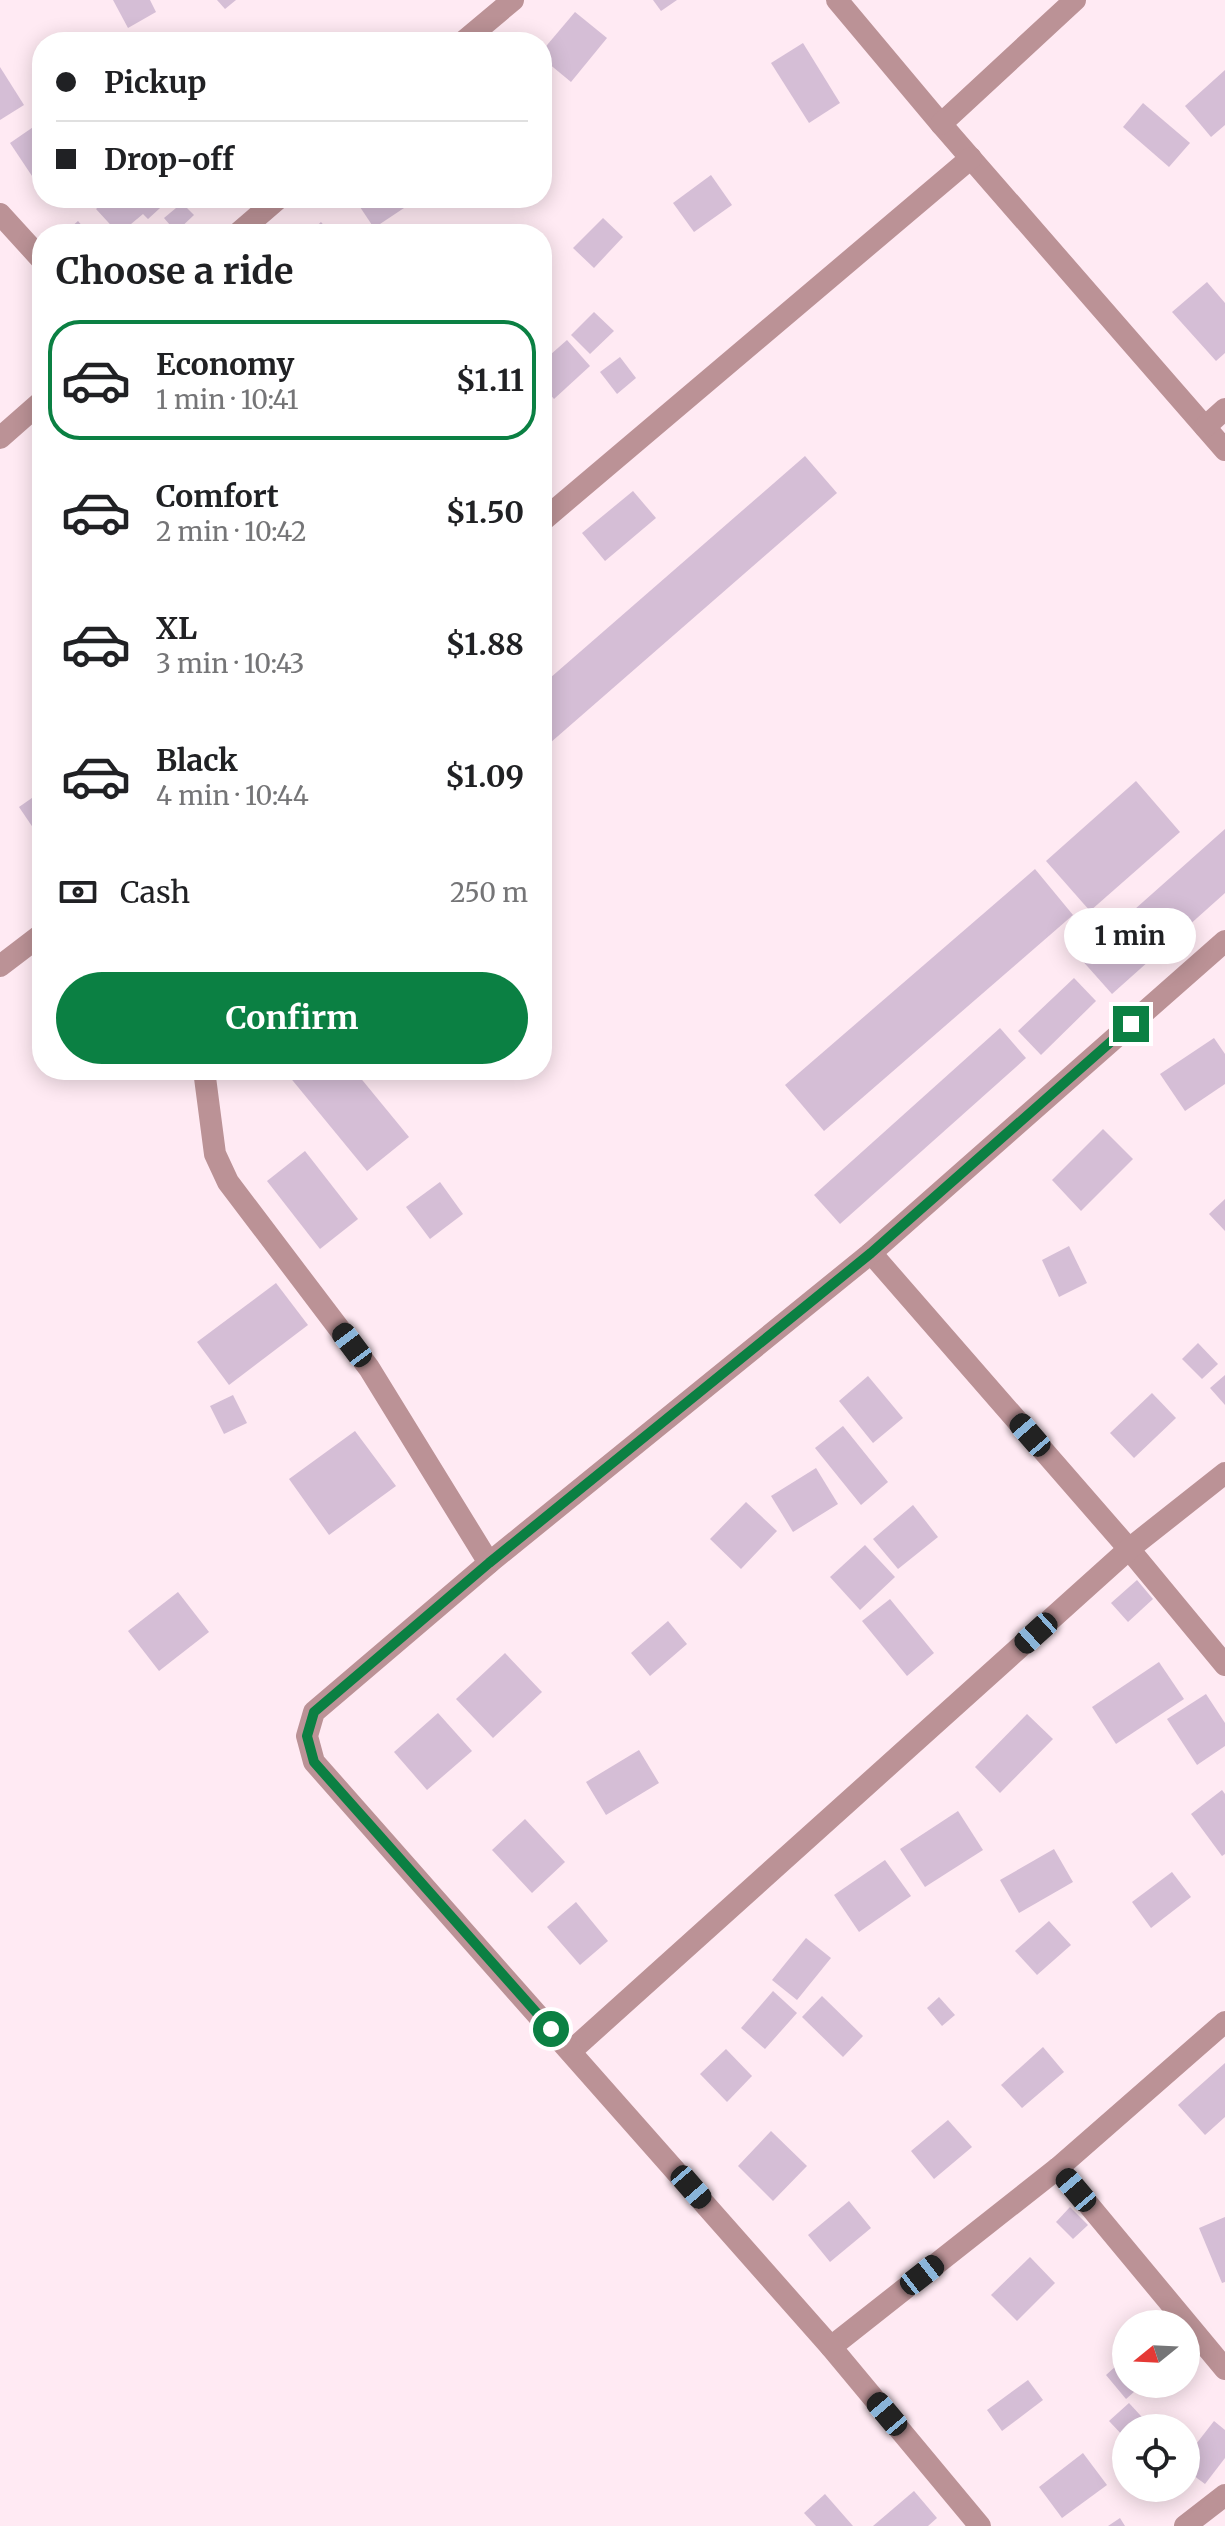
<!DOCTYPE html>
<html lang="en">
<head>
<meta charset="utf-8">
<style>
	:root { --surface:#fff; --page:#f2f2f2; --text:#202124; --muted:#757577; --line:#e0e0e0; --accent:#0b8043 }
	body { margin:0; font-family:Merriweather,serif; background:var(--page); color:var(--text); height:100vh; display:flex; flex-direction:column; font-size:30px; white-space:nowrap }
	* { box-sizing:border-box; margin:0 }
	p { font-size:26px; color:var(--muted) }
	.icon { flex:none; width:44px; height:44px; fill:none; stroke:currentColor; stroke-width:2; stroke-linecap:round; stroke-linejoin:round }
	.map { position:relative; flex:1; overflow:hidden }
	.drawer { position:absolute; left:32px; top:224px; width:520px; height:856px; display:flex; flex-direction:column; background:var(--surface); border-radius:32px; box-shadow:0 4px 20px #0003 }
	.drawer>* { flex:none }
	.guide { position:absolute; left:32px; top:32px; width:520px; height:176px; border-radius:32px; box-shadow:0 4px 20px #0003; display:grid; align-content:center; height:176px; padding:0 24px; background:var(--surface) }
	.needle { width:52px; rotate:252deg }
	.controls { position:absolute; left:1112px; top:2310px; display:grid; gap:16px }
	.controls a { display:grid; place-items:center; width:88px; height:88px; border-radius:50%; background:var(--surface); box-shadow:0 4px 20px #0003; font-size:40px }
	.end { position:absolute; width:36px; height:36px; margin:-18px; border:10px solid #0b8043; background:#fff; box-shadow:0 0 0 4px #fff }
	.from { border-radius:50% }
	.bubble { position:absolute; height:56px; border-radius:28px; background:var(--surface); box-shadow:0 4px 20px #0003; font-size:26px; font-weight:700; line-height:56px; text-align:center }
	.car { position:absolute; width:24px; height:48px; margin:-24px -12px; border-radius:10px; box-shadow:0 0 6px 2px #0007; background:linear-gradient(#222 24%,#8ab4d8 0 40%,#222 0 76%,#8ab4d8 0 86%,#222 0) }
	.guide b { display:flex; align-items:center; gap:28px; height:76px; font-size:30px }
	.guide b+b { border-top:2px solid var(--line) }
	.guide i { width:20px; height:20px; background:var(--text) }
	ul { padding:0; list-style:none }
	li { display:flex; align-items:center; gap:24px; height:120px; margin:0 16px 12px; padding:0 8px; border:4px solid transparent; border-radius:32px }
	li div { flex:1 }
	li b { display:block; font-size:30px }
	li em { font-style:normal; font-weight:700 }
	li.active { border-color:var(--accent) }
	li>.icon { width:72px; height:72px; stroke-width:1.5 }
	h2 { padding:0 24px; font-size:36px; line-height:96px }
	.pay { display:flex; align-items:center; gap:20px; height:88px; padding:0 24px; font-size:30px }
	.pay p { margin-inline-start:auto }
	.primary-button { display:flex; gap:16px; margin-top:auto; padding:16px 24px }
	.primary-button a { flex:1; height:92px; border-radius:48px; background:var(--accent); color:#fff; font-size:32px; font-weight:700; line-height:92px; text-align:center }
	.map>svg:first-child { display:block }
	.building { fill:#d5bed6 }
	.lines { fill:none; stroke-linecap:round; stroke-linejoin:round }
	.minor { stroke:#bb9296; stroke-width:22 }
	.route { stroke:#0b8043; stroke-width:10 }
</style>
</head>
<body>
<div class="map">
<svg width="1225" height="2526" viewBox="0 0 1225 2526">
	<rect width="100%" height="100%" fill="#ffeaf3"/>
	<g class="building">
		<polygon points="113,0 150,0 156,12 128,28"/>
		<polygon points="217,0 236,0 225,9"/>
		<polygon points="653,0 677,0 661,11"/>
		<polygon points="575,12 607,38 571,82 542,58 542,51"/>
		<polygon points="803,43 840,103 809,123 771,63"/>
		<polygon points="0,67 24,105 0,120"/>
		<polygon points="1225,70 1225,125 1211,137 1185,106"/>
		<polygon points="1143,103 1190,143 1169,167 1123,127"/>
		<polygon points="42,121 42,191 10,143"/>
		<polygon points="711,175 732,205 694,232 673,203"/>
		<polygon points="109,198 171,198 148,219 143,214 119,234 96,209"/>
		<polygon points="354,198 419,198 374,228"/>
		<polygon points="182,203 194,215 176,232 164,218"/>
		<polygon points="603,218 623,237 594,268 573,248"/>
		<polygon points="78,221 89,234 63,234"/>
		<polygon points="321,222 331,234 308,234"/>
		<polygon points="1207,282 1225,303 1225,353 1216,361 1172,312"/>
		<polygon points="594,312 614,331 590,354 571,335"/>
		<polygon points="567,340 590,366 554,399 542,385 542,362"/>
		<polygon points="620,357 636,378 617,394 600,372"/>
		<polygon points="805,456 837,493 550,743 542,734 542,685"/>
		<polygon points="633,491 656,518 605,561 582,533"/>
		<polygon points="1136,781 1180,832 1090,911 1046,861"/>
		<polygon points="42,791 42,841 19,807"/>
		<polygon points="1225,829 1225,893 1112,994 1080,958"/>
		<polygon points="1035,869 1073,915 824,1131 785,1085"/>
		<polygon points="1074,978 1096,1001 1041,1055 1018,1031"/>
		<polygon points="1000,1028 1026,1058 840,1224 814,1195"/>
		<polygon points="1214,1038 1225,1054 1225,1084 1185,1111 1160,1074"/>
		<polygon points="284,1070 354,1070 409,1137 367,1171"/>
		<polygon points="1103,1129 1133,1159 1081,1211 1052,1180"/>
		<polygon points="305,1151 358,1219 320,1249 267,1181"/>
		<polygon points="440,1182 463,1214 430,1239 406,1207"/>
		<polygon points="1225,1199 1225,1231 1209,1214"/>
		<polygon points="1069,1246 1087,1283 1059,1297 1042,1260"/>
		<polygon points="276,1283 308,1325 229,1385 197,1342"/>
		<polygon points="1198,1343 1218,1364 1202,1379 1182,1359"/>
		<polygon points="1225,1375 1225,1405 1210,1388"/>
		<polygon points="868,1376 903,1418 873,1443 839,1401"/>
		<polygon points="1152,1393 1176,1418 1134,1458 1110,1433"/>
		<polygon points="233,1395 247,1423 224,1434 210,1406"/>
		<polygon points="843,1426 888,1482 861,1505 815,1448"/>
		<polygon points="355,1431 396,1486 329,1535 289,1479"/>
		<polygon points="816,1468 838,1504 793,1532 771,1496"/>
		<polygon points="746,1502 777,1531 741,1569 710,1539"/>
		<polygon points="913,1505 938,1537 898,1569 873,1539"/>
		<polygon points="865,1545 895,1577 860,1610 830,1577"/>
		<polygon points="1137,1580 1153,1599 1128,1622 1111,1603"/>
		<polygon points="178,1592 209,1632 159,1671 128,1631"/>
		<polygon points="890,1599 934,1653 907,1676 862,1621"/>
		<polygon points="668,1621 687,1644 650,1676 631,1653"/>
		<polygon points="505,1653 542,1692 493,1738 456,1699"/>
		<polygon points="1159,1662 1184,1699 1116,1744 1092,1707"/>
		<polygon points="1206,1694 1225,1723 1225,1746 1197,1765 1167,1719"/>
		<polygon points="438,1713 472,1751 427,1790 394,1752"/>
		<polygon points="1027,1714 1053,1739 1000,1793 975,1767"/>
		<polygon points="639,1750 659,1783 606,1815 586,1782"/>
		<polygon points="1222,1790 1225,1794 1225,1854 1222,1856 1191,1814"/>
		<polygon points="958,1811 983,1850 925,1887 900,1849"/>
		<polygon points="525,1819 565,1862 532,1893 492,1850"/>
		<polygon points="1054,1849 1073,1882 1019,1913 1000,1880"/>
		<polygon points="885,1860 911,1896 859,1932 834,1895"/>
		<polygon points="1172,1872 1191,1897 1151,1928 1132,1902"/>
		<polygon points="576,1902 608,1941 580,1965 547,1927"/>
		<polygon points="1049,1921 1071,1945 1037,1975 1015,1951"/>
		<polygon points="806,1938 831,1958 797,2000 772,1980"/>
		<polygon points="773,1991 797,2013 765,2049 741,2028"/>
		<polygon points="822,1996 863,2036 843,2057 802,2017"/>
		<polygon points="939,1997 955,2015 942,2026 927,2008"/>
		<polygon points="1043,2047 1064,2072 1022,2108 1001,2085"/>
		<polygon points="726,2049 752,2076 727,2102 700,2074"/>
		<polygon points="1225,2063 1225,2117 1205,2135 1178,2105"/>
		<polygon points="948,2120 972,2147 934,2179 911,2151"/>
		<polygon points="771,2131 807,2166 773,2201 738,2166"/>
		<polygon points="849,2201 871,2228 830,2262 808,2235"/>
		<polygon points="1070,2207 1088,2225 1073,2239 1056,2222"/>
		<polygon points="1225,2217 1225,2282 1222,2283 1199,2228"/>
		<polygon points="1030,2257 1055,2283 1017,2321 991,2295"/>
		<polygon points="1126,2357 1126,2384 1143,2384 1126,2399 1106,2375"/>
		<polygon points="1028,2380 1043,2400 1002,2431 987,2410"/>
		<polygon points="1129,2403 1152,2428 1126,2428 1126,2439 1109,2421"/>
		<polygon points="1214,2421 1225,2430 1225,2458 1205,2484 1186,2470 1186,2457"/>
		<polygon points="1083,2453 1107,2485 1062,2518 1039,2487"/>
		<polygon points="914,2491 937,2518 928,2526 873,2526"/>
		<polygon points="825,2494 853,2526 816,2526 804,2513"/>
		<polygon points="1120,2518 1125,2526 1108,2526"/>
	</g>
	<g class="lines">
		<g class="minor">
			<polyline points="837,0 941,124 1225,450"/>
			<polyline points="463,42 513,0"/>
			<polyline points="941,124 1075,0"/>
			<polyline points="0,214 42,260"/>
			<polyline points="237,234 279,198"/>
			<polyline points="1205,427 1225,409"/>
			<polyline points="0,438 42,401"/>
			<polyline points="542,521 971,158"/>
			<polyline points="0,966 42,934"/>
			<polyline points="204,1070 215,1154 228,1182 369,1368 489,1563"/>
			<polyline points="871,1253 1129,1549 1225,1665"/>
			<polyline points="571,2051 1129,1549 1225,1473"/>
			<polyline points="1058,2168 1225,2369"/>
			<polyline points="831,2347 1058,2168 1225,2022"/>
			<polyline points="980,2526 831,2347 314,1762 307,1736 314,1712 489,1563 871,1253 1225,941"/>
			<polyline points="1185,2526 1225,2495"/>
		</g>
	</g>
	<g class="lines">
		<polyline class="route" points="551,2029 314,1762 307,1736 314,1712 489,1563 871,1253 1131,1024"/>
	</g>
</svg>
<div class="controls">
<a><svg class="needle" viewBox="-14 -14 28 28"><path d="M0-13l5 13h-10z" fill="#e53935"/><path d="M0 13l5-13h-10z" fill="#757577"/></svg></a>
<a><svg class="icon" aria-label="locate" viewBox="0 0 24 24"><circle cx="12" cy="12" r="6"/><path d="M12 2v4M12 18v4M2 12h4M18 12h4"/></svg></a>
</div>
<i class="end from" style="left:551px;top:2029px"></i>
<i class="end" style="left:1131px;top:1024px"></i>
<div class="bubble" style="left:1064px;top:908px;width:132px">1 min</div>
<i class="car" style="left:352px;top:1345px;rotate:323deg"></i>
<i class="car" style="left:1030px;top:1435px;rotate:319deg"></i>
<i class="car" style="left:1036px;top:1633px;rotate:228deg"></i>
<i class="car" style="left:691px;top:2187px;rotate:139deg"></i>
<i class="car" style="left:1076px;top:2190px;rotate:320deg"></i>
<i class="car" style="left:922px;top:2275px;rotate:52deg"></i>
<i class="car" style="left:887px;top:2414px;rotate:320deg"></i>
<div class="guide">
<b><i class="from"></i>Pickup</b>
<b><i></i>Drop-off</b>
</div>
<section class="drawer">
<h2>Choose a ride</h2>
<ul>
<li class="active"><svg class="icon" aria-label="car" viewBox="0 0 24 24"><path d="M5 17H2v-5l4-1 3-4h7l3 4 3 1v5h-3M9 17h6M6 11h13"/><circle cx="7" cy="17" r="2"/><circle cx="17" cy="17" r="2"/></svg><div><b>Economy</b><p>1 min · 10:41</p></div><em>$1.11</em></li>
<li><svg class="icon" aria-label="car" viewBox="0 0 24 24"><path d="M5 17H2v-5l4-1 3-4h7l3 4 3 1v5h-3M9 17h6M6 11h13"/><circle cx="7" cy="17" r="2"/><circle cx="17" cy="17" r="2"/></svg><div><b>Comfort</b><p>2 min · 10:42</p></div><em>$1.50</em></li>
<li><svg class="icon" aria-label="car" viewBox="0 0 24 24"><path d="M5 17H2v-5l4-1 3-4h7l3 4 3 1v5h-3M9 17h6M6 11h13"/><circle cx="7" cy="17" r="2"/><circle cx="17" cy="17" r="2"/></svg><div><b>XL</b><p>3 min · 10:43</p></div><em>$1.88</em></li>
<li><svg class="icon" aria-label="car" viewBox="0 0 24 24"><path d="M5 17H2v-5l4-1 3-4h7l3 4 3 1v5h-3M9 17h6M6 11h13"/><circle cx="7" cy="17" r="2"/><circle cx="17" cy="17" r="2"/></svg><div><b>Black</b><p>4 min · 10:44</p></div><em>$1.09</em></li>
</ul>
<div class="pay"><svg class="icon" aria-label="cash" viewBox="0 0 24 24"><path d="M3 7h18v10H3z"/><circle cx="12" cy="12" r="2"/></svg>Cash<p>250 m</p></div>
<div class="primary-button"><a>Confirm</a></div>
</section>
</div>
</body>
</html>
